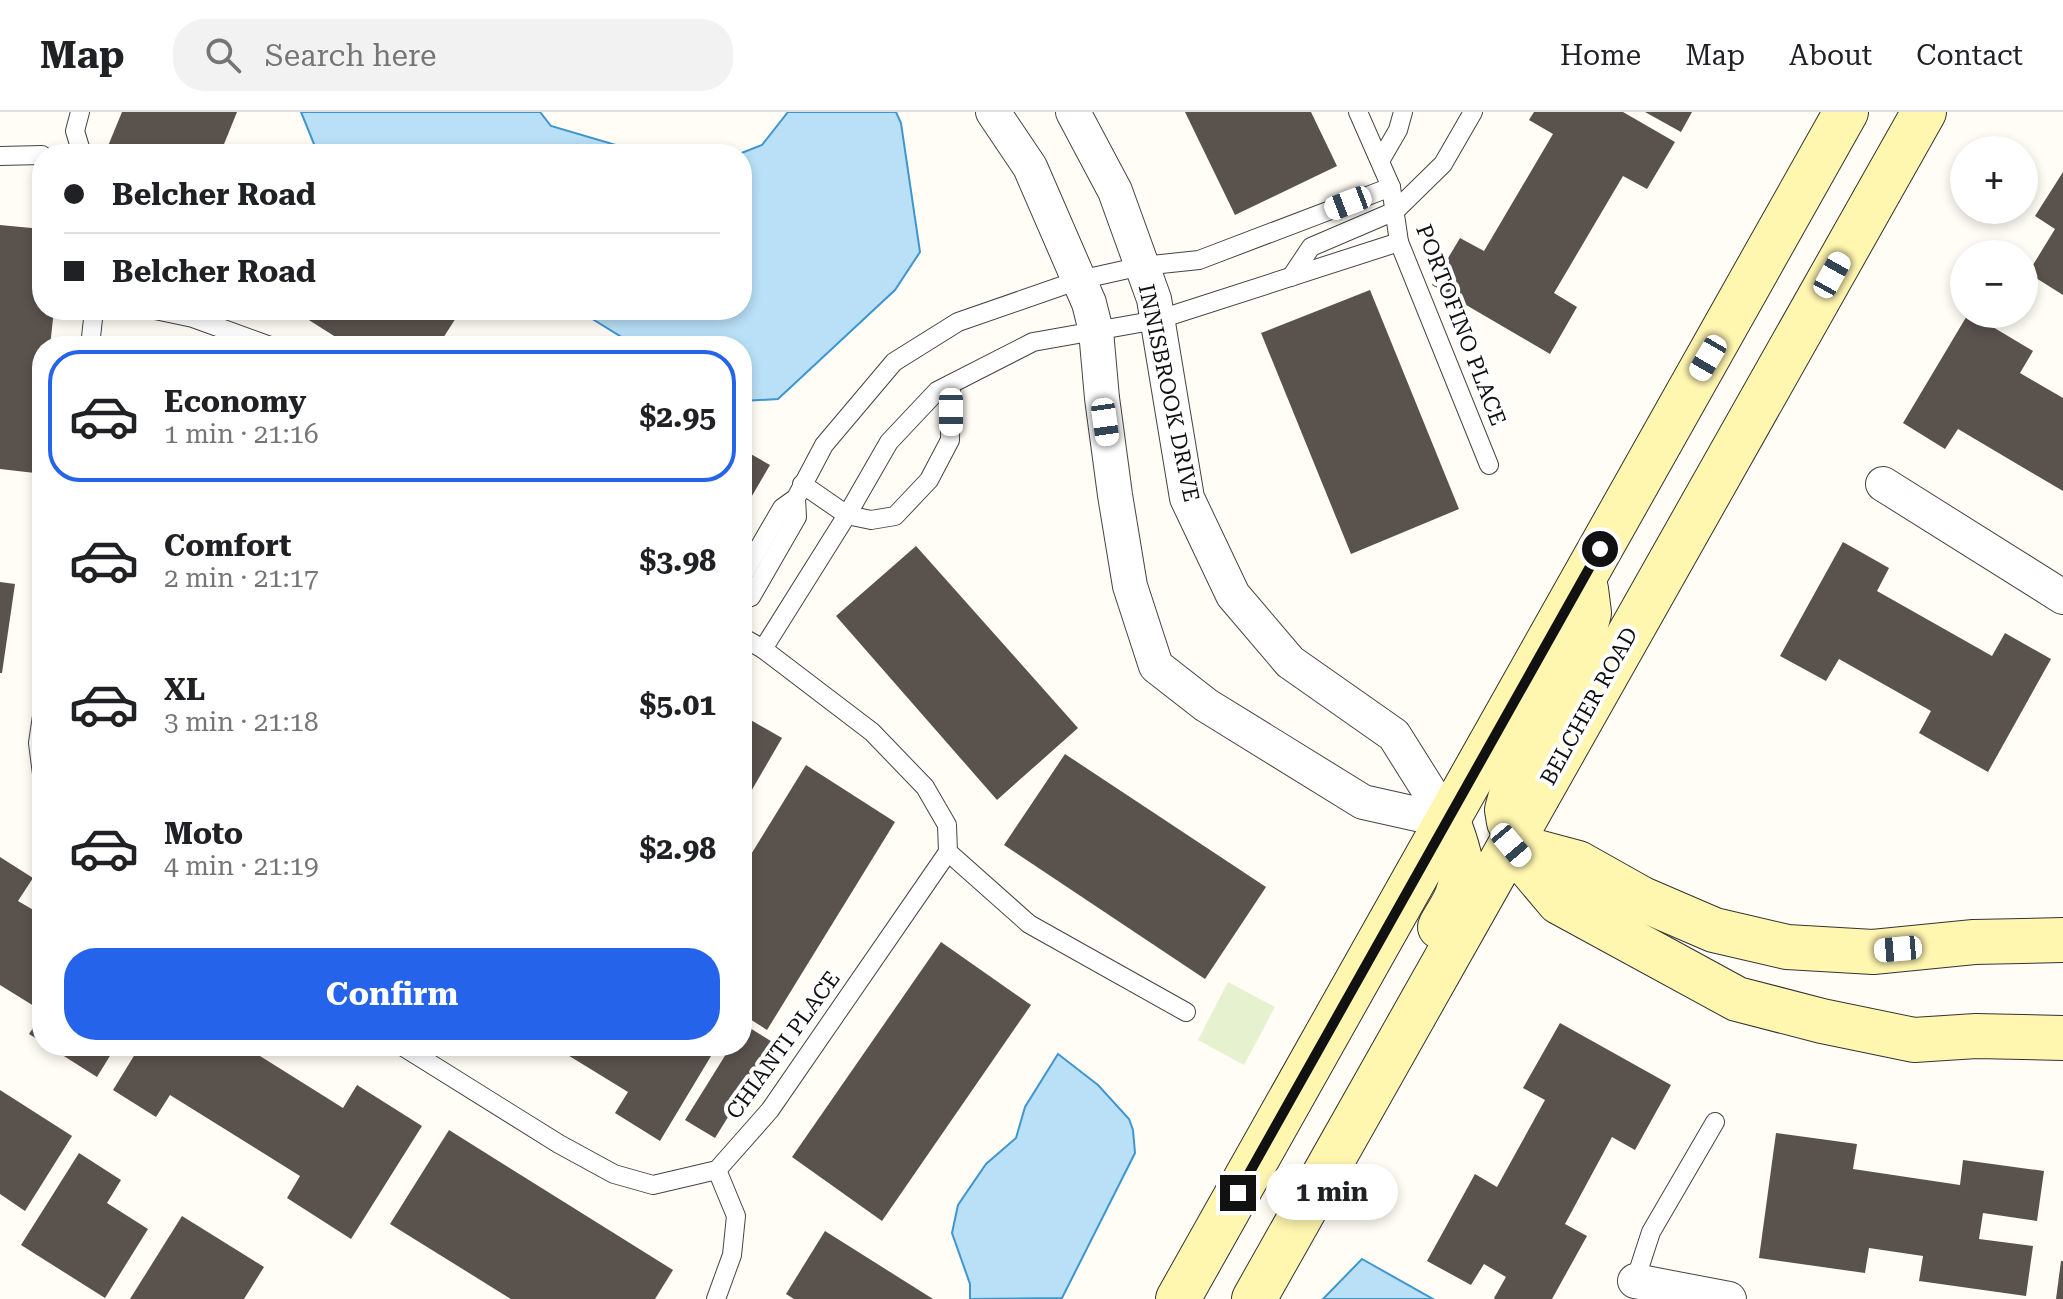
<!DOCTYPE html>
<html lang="en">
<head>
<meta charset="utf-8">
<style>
	:root { --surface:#fff; --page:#f2f2f2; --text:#202124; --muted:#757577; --line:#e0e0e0; --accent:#2563eb }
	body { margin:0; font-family:"Roboto Serif",serif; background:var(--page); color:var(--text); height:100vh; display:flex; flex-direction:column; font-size:30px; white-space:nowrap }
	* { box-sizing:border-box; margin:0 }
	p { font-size:26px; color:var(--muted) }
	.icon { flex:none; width:44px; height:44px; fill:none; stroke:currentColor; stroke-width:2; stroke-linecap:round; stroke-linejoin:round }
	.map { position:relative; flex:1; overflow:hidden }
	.sheet { position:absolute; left:32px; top:224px; width:720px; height:720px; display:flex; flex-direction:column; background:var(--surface); border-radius:32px; box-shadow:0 4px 12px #0003 }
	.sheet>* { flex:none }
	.guide { position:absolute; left:32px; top:32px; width:720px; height:176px; border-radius:32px; box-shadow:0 4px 12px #0003; display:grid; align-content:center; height:176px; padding:0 32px; background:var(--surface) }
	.fabs { position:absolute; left:1950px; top:24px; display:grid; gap:16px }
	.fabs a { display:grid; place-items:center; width:88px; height:88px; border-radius:50%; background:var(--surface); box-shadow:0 4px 12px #0003; font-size:40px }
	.end { position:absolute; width:36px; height:36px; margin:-18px; border:10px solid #111; background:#fff; box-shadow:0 0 0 4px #fff }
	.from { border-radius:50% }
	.bubble { position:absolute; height:56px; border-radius:28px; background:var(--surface); box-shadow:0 4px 12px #0003; font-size:26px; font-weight:700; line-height:56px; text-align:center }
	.car { position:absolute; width:24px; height:48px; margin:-24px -12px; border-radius:10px; box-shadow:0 0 6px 2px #0007; background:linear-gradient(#fff 24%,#345 0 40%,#fff 0 76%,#345 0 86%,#fff 0) }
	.guide b { display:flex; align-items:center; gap:28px; height:76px; font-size:30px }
	.guide b+b { border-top:2px solid var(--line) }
	.guide i { width:20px; height:20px; background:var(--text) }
	ul { padding:14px 0 0; list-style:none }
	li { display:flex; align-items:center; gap:24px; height:132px; margin:0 16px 12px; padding:0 16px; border:4px solid transparent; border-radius:32px }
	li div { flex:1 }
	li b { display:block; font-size:30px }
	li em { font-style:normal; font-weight:700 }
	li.selected { border-color:var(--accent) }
	li>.icon { width:72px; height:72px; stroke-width:1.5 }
	.button { display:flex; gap:16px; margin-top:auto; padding:16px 32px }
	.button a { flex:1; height:92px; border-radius:32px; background:var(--accent); color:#fff; font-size:32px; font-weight:700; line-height:92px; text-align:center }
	header { display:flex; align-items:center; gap:48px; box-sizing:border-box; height:112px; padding:0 40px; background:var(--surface); border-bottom:2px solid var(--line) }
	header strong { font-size:38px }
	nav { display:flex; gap:44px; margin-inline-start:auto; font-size:28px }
	.search { width:560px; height:72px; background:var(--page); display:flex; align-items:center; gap:20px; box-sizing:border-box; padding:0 28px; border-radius:32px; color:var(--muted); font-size:30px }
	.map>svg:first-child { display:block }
	.pitch { fill:#e6f2cf }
	.water { fill:#b9e0f7; stroke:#3f96cf; stroke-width:2 }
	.building { fill:#5a524d }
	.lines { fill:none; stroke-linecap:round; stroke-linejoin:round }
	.lane-casing { stroke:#444; stroke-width:20 }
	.street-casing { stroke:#444; stroke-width:36 }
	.secondary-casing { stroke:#333; stroke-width:46 }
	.lane { stroke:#fff; stroke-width:18 }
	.street { stroke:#fff; stroke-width:34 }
	.secondary { stroke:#fff6b0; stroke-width:44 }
	.route { stroke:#111; stroke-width:10 }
	.labels { text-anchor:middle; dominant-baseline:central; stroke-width:8; stroke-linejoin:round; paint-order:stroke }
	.street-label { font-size:22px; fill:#111; stroke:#fff }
</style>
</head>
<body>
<header>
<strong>Map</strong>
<div class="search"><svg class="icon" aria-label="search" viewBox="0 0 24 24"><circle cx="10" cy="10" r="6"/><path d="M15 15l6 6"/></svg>Search here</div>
<nav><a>Home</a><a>Map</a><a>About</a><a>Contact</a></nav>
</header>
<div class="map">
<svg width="2063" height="1187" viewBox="0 0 2063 1187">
	<rect width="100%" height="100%" fill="#fffdf5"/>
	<polygon class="pitch" points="1228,870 1275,895 1244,953 1198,928"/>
	<g class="water">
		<polygon points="301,0 540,0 551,14 626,36 664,42 324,42 316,37"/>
		<polygon points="788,0 896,0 901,11 920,140 895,178 778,287 742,289 742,234 636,234 578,198 742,198 742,42 739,42 762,33"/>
		<polygon points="1058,942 1098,973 1129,1007 1133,1018 1135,1041 1062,1186 970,1187 970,1172 952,1121 958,1093 986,1052 1016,1026 1025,995"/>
		<polygon points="1362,1147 1433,1187 1323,1187"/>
	</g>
	<g class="building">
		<polygon points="122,0 237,0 220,42 127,42 108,34"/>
		<polygon points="1185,0 1311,0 1337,54 1235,103"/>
		<polygon points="1534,0 1623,0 1675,30 1647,77 1623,64 1554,181 1577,195 1550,242 1432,173 1460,126 1484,139 1553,22 1529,8"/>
		<polygon points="1645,0 1692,0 1681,20"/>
		<polygon points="2063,60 2063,183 2028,161 2055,117 2035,104"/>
		<polygon points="0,113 42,117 42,198 54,198 50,234 42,234 42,303 35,361 0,357"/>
		<polygon points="1370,178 1459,397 1351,442 1261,221"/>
		<polygon points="293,198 461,198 438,234 350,234"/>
		<polygon points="1968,202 1971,202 2033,239 2020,261 2063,286 2063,379 1958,317 1945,337 1903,311"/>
		<polygon points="742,337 770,353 742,401"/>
		<polygon points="1843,430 1889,456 1877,479 1992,544 2005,521 2051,547 1988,660 1919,621 1931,599 1839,547 1826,569 1780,544"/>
		<polygon points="916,434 1078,616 997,688 836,504"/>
		<polygon points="0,470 15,472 2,561 0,561"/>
		<polygon points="742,603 782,626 742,695"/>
		<polygon points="1065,642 1266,775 1205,867 1004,733"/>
		<polygon points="806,653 895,710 767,918 742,902 742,757"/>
		<polygon points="0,745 33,766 18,789 42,803 42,899 0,873"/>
		<polygon points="941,830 1031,893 882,1109 792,1045"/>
		<polygon points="42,902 42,930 29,922"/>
		<polygon points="1560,911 1671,973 1635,1038 1612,1025 1565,1112 1587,1124 1552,1187 1495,1187 1494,1186 1506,1165 1484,1152 1471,1173 1427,1149 1475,1062 1497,1075 1545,988 1523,976"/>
		<polygon points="745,913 774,931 715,1026 685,1008 731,934 742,934 742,917"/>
		<polygon points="48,934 116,934 97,965"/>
		<polygon points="140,934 244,934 343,996 357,973 422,1014 351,1127 287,1086 300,1064 170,983 156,1005 113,978"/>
		<polygon points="553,934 717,934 660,1029 615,1001 628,980"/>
		<polygon points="0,978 72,1024 25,1099 0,1082"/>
		<polygon points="449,1018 673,1158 655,1187 511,1187 390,1112"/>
		<polygon points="1776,1021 1857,1032 1853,1057 1960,1073 1963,1048 2044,1059 2037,1109 1983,1101 1979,1127 2033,1134 2026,1184 1919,1169 1923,1144 1869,1136 1865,1161 1759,1146"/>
		<polygon points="79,1041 121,1068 107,1091 148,1117 105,1186 21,1133"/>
		<polygon points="182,1104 264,1155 244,1187 130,1187"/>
		<polygon points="825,1119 933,1187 794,1187 786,1182"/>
		<polygon points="2061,1149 2063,1149 2063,1187 2056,1187"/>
	</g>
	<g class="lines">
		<g class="lane-casing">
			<g id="lane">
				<polyline points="80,0 75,19 82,42"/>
				<polyline points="1358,0 1391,75 1399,130 1489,353"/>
				<polyline points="0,44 42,43"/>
				<polyline points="1380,49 1398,18 1403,0"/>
				<polyline points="1291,165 1311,135 1395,99 1443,52 1473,0"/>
				<polyline points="155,198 193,206 270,234"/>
				<polyline points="90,234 94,198"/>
				<polyline points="802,372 847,403 871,408 895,404 929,368 950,328 951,272"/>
				<polyline points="742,465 782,396 796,386 824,333 894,250 958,210 1079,168 1142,154 1199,148 1391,75"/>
				<polyline points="742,488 751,485 797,405 796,386"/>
				<polyline points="742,525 763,537 872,620 925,675 947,713 948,740 1029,812 1186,900"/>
				<polyline points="763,537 847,403 889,330 937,279 1033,230 1157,208 1399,130"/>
				<polyline points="42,604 38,631 42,662"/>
				<polyline points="402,934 559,1032 614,1062 653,1073 717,1058 770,998 948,740"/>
				<polyline points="1635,1169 1651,1120 1715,1010"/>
				<polyline points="716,1187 732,1143 736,1104 717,1058"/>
			</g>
		</g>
		<g class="street-casing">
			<g id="street">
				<polyline points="993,0 1030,55 1089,191 1096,219 1102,286 1115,383 1130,474 1156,554 1206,593 1363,690 1448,709"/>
				<polyline points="1073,0 1115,79 1154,187 1187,386 1233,483 1290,550 1394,623 1448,709"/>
				<polyline points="1883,372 2063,485"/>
				<polyline points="1635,1169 1729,1187"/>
			</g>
		</g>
		<g class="secondary-casing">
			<g id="secondary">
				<polyline points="1509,710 1507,698 1515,668 1525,640 1580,537 1589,501 1586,477"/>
				<polyline points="1511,733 1559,790 1737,887 1822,909 1914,928 1976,924 2063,926"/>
				<polyline points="1511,733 1578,751 1642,787 1714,818 1787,835 1873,840 1974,830 2063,828"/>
				<path d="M 1440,815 C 1445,805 1452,796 1456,786 C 1468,760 1457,734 1448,709"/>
				<polyline points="1178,1187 1846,0"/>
				<polyline points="1254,1187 1924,0"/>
			</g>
		</g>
		<use href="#lane" class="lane"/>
		<use href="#street" class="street"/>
		<use href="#secondary" class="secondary"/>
	</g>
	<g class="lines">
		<polyline class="route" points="1238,1081 1600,437"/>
	</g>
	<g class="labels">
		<g class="street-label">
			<text transform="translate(1461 213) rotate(69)">PORTOFINO PLACE</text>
			<text transform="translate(1169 281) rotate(78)">INNISBROOK DRIVE</text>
			<text transform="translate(1589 594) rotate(-61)">BELCHER ROAD</text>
			<text transform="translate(783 933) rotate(-54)">CHIANTI PLACE</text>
		</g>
	</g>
</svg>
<div class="fabs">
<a>+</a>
<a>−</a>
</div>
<i class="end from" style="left:1600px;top:437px"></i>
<i class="end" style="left:1238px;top:1081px"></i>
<div class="bubble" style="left:1266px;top:1052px;width:132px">1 min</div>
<i class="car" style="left:1348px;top:91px;rotate:249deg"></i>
<i class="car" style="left:1832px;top:163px;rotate:29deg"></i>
<i class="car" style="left:1708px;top:246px;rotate:210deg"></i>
<i class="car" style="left:951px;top:300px;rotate:180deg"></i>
<i class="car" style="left:1105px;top:310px;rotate:172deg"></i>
<i class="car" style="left:1511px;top:733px;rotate:140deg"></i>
<i class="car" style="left:1898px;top:837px;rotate:265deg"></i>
<div class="guide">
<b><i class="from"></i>Belcher Road</b>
<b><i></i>Belcher Road</b>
</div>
<section class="sheet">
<ul>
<li class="selected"><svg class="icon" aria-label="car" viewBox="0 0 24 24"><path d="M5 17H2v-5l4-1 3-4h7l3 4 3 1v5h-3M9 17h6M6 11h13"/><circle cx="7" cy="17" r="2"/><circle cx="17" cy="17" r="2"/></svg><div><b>Economy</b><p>1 min · 21:16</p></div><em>$2.95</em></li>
<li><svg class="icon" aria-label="car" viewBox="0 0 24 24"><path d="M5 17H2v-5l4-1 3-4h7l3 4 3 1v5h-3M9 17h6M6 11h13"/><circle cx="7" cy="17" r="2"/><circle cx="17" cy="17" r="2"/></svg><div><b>Comfort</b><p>2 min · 21:17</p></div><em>$3.98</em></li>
<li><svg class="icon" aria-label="car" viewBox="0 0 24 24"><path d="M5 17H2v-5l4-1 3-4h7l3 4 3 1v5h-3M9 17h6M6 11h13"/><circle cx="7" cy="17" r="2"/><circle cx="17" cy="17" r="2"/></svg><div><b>XL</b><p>3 min · 21:18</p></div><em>$5.01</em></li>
<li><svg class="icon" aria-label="car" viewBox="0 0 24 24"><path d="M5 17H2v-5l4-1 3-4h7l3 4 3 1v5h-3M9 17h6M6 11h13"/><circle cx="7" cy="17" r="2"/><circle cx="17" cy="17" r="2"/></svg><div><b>Moto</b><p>4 min · 21:19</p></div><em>$2.98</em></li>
</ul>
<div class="button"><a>Confirm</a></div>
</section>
</div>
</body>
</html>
